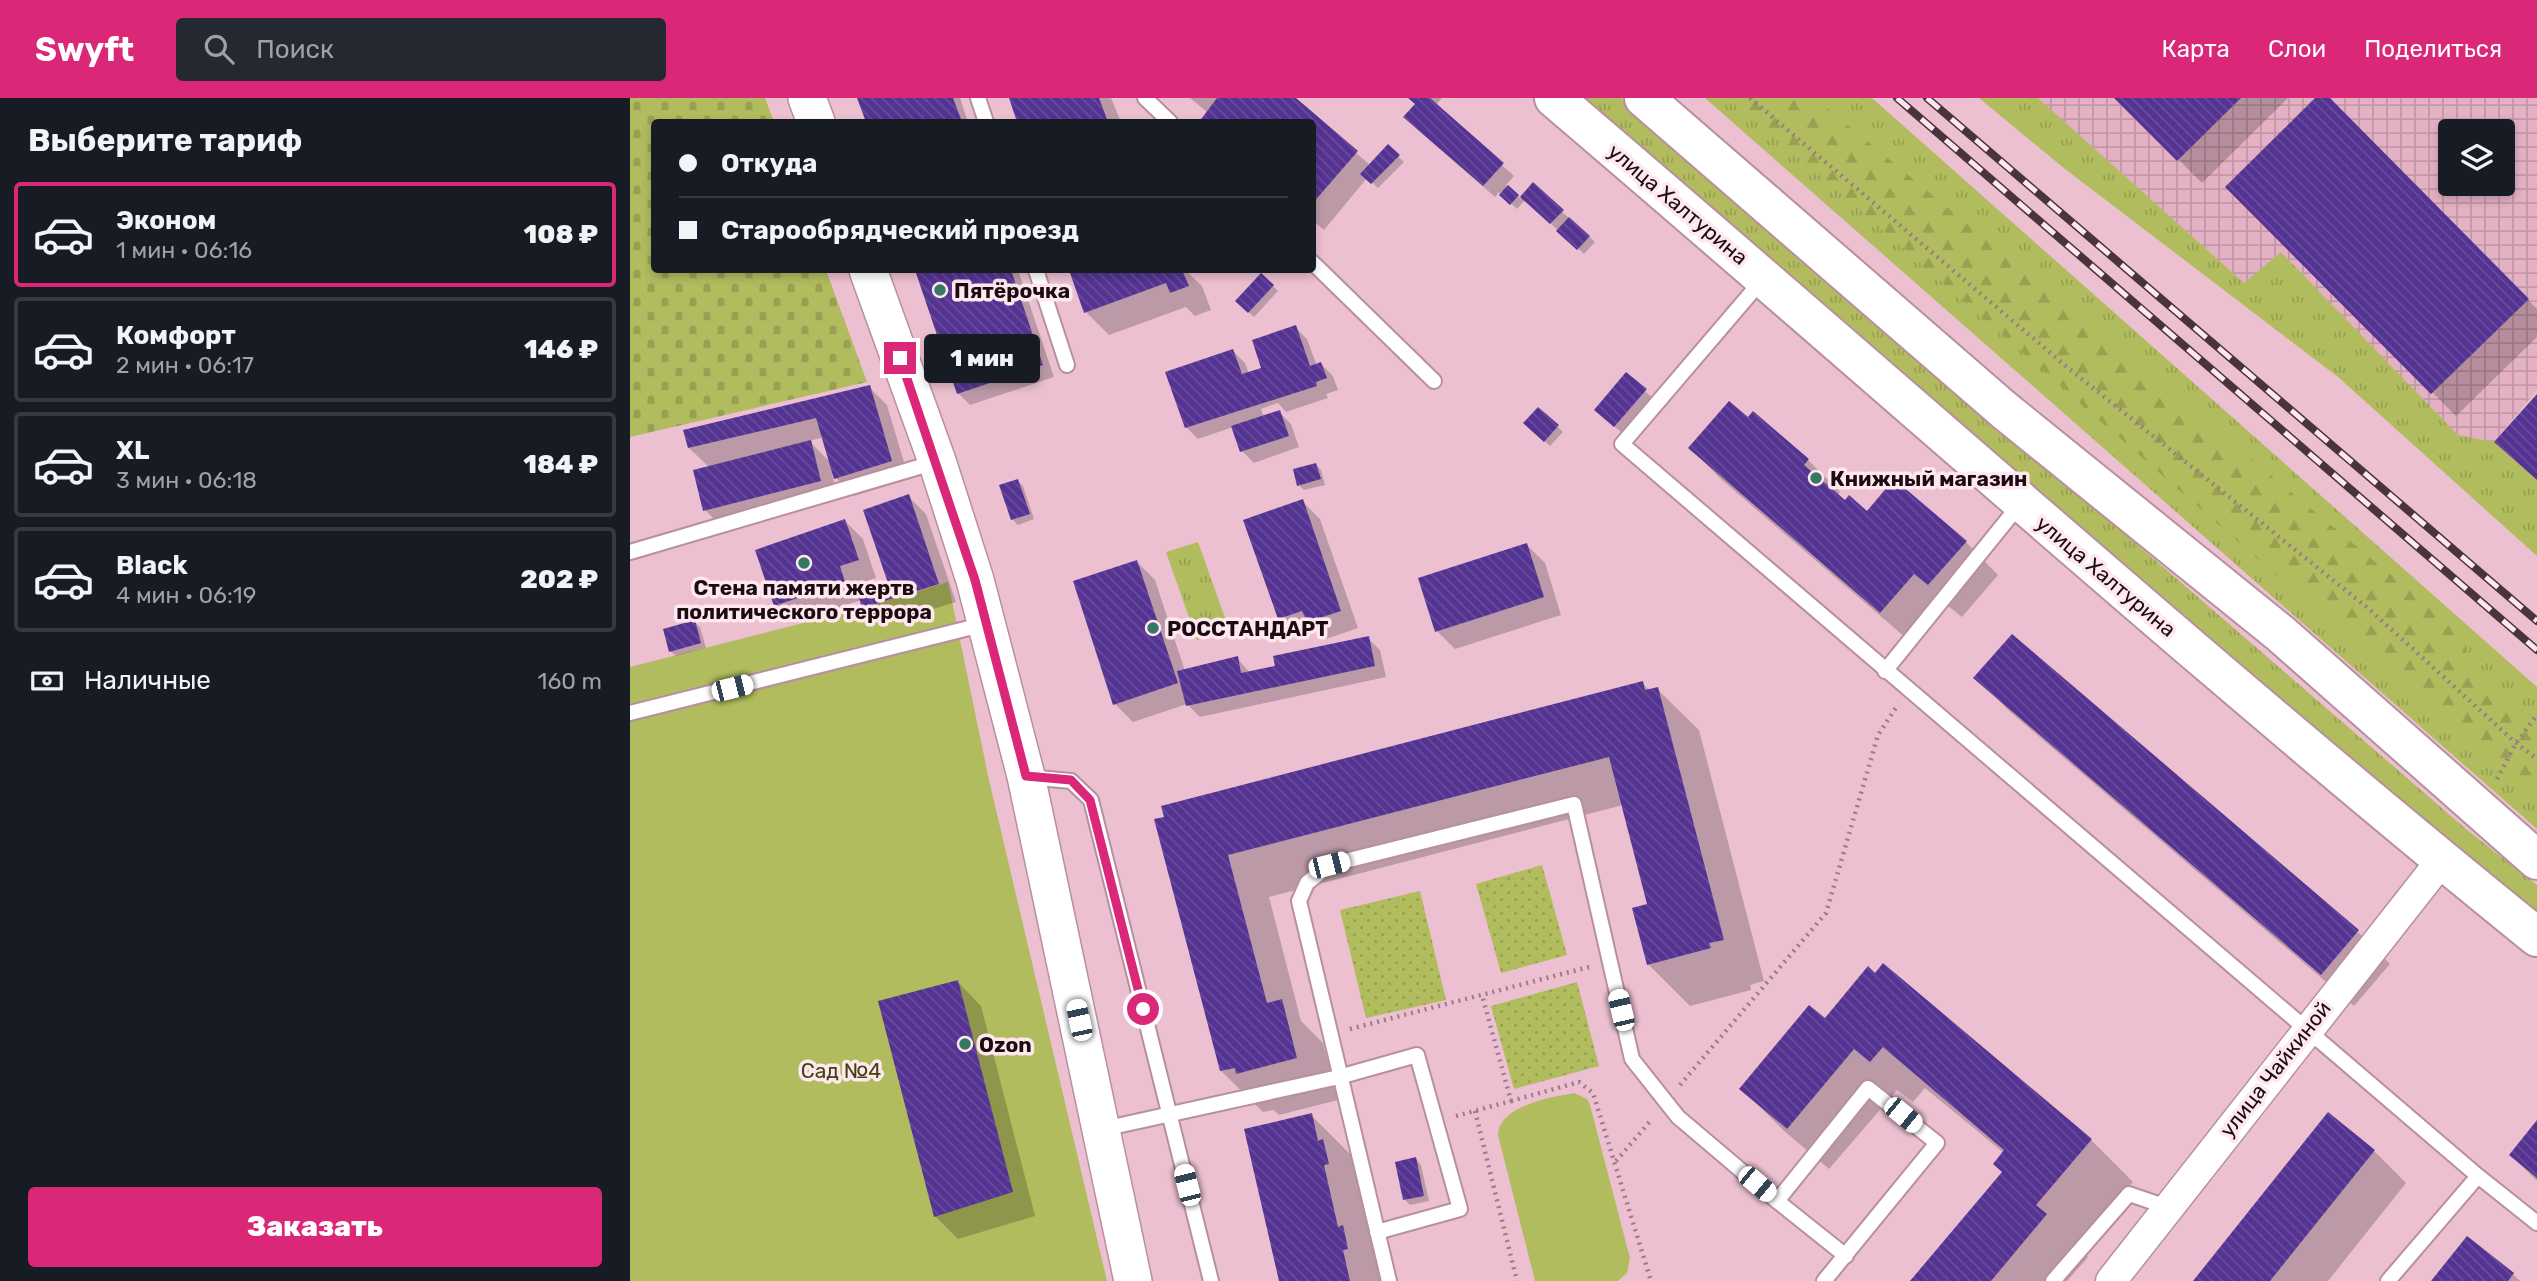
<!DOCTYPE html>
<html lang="ru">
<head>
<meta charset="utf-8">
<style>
	:root { --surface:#171b24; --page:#242831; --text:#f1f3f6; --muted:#9ea1a6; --line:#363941; --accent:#db2777 }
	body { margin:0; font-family:Rubik,sans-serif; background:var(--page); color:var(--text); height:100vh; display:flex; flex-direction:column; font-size:26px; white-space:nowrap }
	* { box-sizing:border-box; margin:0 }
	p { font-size:23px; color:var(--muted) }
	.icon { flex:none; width:38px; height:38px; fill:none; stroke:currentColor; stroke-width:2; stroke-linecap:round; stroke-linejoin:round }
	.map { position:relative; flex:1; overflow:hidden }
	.panel { display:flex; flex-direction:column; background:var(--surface); width:630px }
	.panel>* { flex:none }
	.hud { position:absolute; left:21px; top:21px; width:665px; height:154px; border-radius:7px; box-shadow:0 4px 10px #0003; display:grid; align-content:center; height:154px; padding:0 28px; background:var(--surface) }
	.buttons { position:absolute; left:1808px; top:21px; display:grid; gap:14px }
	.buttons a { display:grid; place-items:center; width:77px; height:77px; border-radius:7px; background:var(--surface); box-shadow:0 4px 10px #0003; font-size:35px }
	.end { position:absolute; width:32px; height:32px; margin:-16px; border:9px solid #db2777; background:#fff; box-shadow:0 0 0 4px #fff }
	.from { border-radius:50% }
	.bubble { position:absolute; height:49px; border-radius:7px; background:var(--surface); box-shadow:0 4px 10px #0003; font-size:23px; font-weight:800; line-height:49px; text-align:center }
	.car { position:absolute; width:21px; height:42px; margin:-21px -10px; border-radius:9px; box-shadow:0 0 5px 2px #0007; background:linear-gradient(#fff 24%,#345 0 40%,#fff 0 76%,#345 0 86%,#fff 0) }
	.hud b { display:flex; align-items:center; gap:24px; height:66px; font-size:26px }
	.hud b+b { border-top:2px solid var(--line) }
	.hud i { width:18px; height:18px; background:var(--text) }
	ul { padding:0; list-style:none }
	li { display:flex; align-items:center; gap:21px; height:105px; margin:0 14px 10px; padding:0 14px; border:4px solid var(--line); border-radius:7px }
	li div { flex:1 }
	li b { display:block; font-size:26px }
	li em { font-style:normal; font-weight:800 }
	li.on { border-color:var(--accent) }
	li>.icon { width:63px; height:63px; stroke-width:1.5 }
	h2 { padding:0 28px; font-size:32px; line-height:84px }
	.pay { display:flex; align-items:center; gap:18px; height:77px; padding:0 28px; font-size:26px }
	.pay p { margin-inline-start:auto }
	.primary-button { display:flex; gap:14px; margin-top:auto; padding:14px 28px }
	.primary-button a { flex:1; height:80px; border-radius:7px; background:var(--accent); color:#fff; font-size:28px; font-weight:800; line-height:80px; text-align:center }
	header { display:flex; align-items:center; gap:42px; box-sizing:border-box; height:98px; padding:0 35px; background:var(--accent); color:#fff }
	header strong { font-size:33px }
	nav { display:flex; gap:38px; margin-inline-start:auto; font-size:24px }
	.search { width:490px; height:63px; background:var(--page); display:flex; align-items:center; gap:18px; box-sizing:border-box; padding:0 24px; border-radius:7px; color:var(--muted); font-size:26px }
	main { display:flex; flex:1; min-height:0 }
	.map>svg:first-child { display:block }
	.industrial { fill:url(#industrial-grid); fill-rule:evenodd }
	.grass { fill:url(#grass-tufts) }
	.forest { fill:url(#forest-firs) }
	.cemetery { fill:url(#cemetery-stones) }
	.park { fill:url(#park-dots) }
	.garden { fill:#b1bc5e }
	.shadow { fill:#0003; fill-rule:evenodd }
	.building { fill:url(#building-back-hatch) }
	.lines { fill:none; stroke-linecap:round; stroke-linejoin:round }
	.service-casing { stroke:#b88f9e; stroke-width:18 }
	.minor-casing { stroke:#b88f9e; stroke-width:33 }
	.tertiary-casing { stroke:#b88f9e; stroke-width:40 }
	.secondary-casing { stroke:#b88f9e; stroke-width:42 }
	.path { stroke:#9c7b87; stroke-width:4.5; stroke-dasharray:2 5; stroke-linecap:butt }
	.service { stroke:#fff; stroke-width:14 }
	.minor { stroke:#fff; stroke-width:30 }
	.tertiary { stroke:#fff; stroke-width:37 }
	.secondary { stroke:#fff; stroke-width:38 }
	.rail-casing { stroke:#49343b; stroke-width:8 }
	.rail { stroke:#fee7ef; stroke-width:5; stroke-dasharray:16; stroke-linecap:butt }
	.route { stroke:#db2777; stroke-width:9 }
	.poi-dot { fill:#367766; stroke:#fee7ef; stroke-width:2.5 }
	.labels { text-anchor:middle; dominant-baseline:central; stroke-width:7; stroke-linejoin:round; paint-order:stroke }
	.street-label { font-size:21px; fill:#1a0c11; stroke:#fee7ef }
	.poi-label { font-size:21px; font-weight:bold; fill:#1a0c11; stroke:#fee7ef; text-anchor:start }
	.park-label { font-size:21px; fill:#3f430f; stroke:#fee7ef }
</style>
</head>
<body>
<header>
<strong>Swyft</strong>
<div class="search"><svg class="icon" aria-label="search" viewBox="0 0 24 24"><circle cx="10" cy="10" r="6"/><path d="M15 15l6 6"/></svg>Поиск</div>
<nav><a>Карта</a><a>Слои</a><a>Поделиться</a></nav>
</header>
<main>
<section class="panel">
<h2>Выберите тариф</h2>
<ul>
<li class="on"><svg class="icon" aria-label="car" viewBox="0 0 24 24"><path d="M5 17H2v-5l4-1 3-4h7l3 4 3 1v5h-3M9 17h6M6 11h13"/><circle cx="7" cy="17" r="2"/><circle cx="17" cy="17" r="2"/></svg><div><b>Эконом</b><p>1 мин · 06:16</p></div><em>108 ₽</em></li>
<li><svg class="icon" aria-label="car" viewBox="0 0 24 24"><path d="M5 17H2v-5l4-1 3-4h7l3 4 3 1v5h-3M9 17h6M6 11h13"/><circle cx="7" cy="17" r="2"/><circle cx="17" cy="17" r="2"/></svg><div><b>Комфорт</b><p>2 мин · 06:17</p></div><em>146 ₽</em></li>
<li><svg class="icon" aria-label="car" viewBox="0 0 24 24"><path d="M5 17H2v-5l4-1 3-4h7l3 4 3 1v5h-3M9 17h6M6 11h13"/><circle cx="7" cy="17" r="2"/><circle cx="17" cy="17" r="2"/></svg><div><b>XL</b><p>3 мин · 06:18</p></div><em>184 ₽</em></li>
<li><svg class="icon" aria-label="car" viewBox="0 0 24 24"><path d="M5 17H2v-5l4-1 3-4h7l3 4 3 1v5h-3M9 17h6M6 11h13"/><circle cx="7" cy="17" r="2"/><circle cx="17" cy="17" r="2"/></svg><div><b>Black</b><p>4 мин · 06:19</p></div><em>202 ₽</em></li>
</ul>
<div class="pay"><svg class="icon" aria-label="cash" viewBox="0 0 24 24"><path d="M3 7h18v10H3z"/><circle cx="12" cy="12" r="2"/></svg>Наличные<p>160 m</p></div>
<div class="primary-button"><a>Заказать</a></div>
</section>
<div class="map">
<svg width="1907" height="1183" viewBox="0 0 1907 1183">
	<defs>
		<pattern id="industrial-grid" width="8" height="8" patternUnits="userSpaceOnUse" patternTransform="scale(1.75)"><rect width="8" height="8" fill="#e4b1c4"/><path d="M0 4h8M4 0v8" fill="none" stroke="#c397a7"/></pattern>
		<pattern id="grass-tufts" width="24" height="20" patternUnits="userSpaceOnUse" patternTransform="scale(1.75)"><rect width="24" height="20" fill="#b1bc5e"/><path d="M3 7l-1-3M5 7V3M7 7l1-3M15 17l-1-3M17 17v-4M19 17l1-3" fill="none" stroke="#98a051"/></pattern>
		<pattern id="forest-firs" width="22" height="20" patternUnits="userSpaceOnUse" patternTransform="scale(1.75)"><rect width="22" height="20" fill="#b1bc5e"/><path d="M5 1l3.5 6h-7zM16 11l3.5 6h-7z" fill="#98a051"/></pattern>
		<pattern id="cemetery-stones" width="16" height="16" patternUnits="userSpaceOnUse" patternTransform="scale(1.75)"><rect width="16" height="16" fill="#b1bc5e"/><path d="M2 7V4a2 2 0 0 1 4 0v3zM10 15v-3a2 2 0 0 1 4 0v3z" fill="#98a051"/></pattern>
		<pattern id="park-dots" width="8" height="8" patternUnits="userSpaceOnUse" patternTransform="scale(1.75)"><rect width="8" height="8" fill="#b1bc5e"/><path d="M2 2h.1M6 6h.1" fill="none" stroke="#98a051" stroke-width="1.8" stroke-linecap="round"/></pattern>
		<pattern id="building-back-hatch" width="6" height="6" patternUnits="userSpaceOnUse" patternTransform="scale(1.75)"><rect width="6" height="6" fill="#543393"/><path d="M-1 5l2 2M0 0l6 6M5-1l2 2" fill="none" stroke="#684d9a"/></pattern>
	</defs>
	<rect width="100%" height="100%" fill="#ecc0d0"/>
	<path class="industrial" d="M 1408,0 L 1907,0 L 1907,292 L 1864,344 L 1828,337 L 1651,154 L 1614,186 ZM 1820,33 L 1872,33 L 1872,86 L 1820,86 Z"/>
	<g class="grass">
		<polygon points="949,0 991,0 1836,731 1907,787 1907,825"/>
		<polygon points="1075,0 1242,0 1907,589 1907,731"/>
		<polygon points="1349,0 1408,0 1614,185 1651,154 1828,337 1864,344 1907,382 1907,458 1708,279 1435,71"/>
		<polygon points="568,444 599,531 567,542 536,454"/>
	</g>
	<polygon class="forest" points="1102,0 1185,0 1824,529 1859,600 1907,639 1907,706"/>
	<polygon class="cemetery" points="0,0 135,0 144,24 24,24 24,172 196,172 237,284 0,339"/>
	<g class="park">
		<polygon points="912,767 937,857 871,875 846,786"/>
		<polygon points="790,793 816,902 736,920 710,812"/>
		<polygon points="947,884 969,968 884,991 861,908"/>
	</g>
	<g class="garden">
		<polygon points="318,484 359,682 477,1183 0,1183 0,569 232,510"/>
		<path d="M 944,995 L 957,1001 L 960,1007 L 1000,1160 L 997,1175 L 988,1183 L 905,1183 L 868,1037 C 869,1008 921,999 944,995 Z"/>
	</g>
	<g class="shadow">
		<polygon points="229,0 330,0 338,24 237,24"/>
		<polygon points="380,0 481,0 491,24 389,24"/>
		<polygon points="560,0 663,0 740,67 758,49 774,64 748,90 737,80 694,132 682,122 682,24 571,24 577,14"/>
		<polygon points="779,0 812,0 806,7 884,78 876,87 891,101 903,87 965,144 954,156 895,102 887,111 869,94 865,99 787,31 786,7"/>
		<polygon points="1487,0 1658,0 1572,85"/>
		<polygon points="1688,0 1698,0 1907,211 1907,239 1826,318 1598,89"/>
		<polygon points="287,172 388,172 424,279 340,307 328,295"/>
		<polygon points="441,172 555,172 572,188 581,212 565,218 556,209 479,237 456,214"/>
		<polygon points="632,177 648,193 624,219 607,203"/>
		<polygon points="665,229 677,241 687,268 691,266 703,278 708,292 696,296 698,300 656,314 648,305 631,311 634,319 649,314 661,326 669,349 624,365 612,353 603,329 568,341 556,329 603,253 615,265 619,276 631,272"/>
		<path d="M 239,289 L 257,307 L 279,381 L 224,398 L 202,376 L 208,401 L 93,430 L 75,412 L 79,369 L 59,350 ZM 194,339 L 201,365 L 179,343 Z"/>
		<polygon points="1015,293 1027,304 997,339 978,323"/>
		<polygon points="1118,321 1178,362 1210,394 1207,398 1237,415 1264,383 1336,444 1368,477 1332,519 1317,507 1283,546 1093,383 1060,350"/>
		<polygon points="895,325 928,329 933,334 920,348"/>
		<polygon points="686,367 691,372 695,387 674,392 669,387"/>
		<polygon points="387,383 393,388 404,421 388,427 382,421"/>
		<polygon points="278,398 296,416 326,504 251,527 233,509 231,502 163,525 145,507 215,423 233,441 246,480 227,486 231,498 261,489"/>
		<polygon points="672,403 690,421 728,530 696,541 686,531 667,538 649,520"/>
		<polygon points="897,447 915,465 931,517 825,551 807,533"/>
		<polygon points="507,464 525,482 555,573 607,560 620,575 738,540 750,552 756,579 570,619 557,606 503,624 485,606"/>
		<polygon points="64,524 70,529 76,550 46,558 40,553"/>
		<polygon points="1382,538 1728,834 1760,866 1724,908 1378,612 1346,580"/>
		<polygon points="1012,585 1020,593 1027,591 1069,632 1134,883 1120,887 1121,892 1060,908 1018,866 1019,807 993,707 639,799 671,923 693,945 708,1002 649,1017 644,1012 633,1014 591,973 526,722"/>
		<polygon points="1253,868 1461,1042 1503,1084 1448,1149 1458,1159 1437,1183 1282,1183 1374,1075 1374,1055 1295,990 1283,1004 1267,992 1199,1071 1153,1032 1112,991 1195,922"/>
		<polygon points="328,884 351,908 405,1118 328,1141 305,1118"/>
		<polygon points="681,1017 723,1059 747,1164 754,1171 757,1183 651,1183"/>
		<polygon points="1907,1025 1907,1083 1881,1057"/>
		<polygon points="1744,1053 1776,1085 1698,1183 1565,1183"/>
		<polygon points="786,1061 791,1067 799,1103 780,1107 774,1101"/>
		<polygon points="1883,1176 1890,1183 1803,1183"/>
	</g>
	<g class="building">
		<polygon points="227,0 323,0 332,24 236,24"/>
		<polygon points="379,0 469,0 478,24 387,24"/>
		<polygon points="587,0 666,0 728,53 682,106 682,24 569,24"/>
		<polygon points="778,0 800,0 874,65 853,88 773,19 785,6"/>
		<polygon points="1484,0 1611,0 1547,63"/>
		<polygon points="1685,0 1700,0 1899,201 1801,296 1595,89"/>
		<polygon points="758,46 770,57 741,86 730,76"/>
		<polygon points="903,84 934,112 920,126 890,99"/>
		<polygon points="878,87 889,97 880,107 869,97"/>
		<polygon points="939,119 960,138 947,152 926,133"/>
		<polygon points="285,172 381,172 413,267 327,296"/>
		<polygon points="439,172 552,172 559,188 540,195 536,185 454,215"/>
		<polygon points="631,175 644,187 618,215 605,203"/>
		<polygon points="666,227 680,268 691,264 697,280 686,284 687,288 555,330 535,274 603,251 612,276 631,270 622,242"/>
		<polygon points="996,274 1017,291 984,329 964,312"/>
		<polygon points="240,287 262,363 204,381 186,320 58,350 53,332"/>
		<polygon points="1907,296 1907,382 1864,344"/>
		<polygon points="1099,303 1118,319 1123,313 1179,361 1174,367 1215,402 1219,397 1237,413 1264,381 1337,443 1298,487 1284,476 1250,515 1058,350"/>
		<polygon points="908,309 929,327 914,344 893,325"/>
		<polygon points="650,312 659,338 610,354 601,328"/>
		<polygon points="181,342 191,383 73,413 63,372"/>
		<polygon points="686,365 691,381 667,388 663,371"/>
		<polygon points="388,381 400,416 381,422 369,387"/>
		<polygon points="279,396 309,486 232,510 228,497 259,488 233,412"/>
		<polygon points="673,401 711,513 677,524 672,513 648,521 613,422"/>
		<polygon points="215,421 229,462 210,468 215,484 144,508 125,452"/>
		<polygon points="897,445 914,499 805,534 788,480"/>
		<polygon points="507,462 548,585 483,607 443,483"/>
		<polygon points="65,522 71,545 39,554 33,531"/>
		<polygon points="1382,536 1729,832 1691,877 1343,580"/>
		<polygon points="739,538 745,568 556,608 547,573 608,558 611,575 645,568 643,558"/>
		<polygon points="1013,583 1015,592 1028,589 1094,842 1079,845 1081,850 1017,867 1002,810 1017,806 979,659 598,757 637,905 652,901 667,960 606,976 605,970 590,973 524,721 534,719 531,708"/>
		<polygon points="1253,865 1462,1041 1406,1107 1417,1116 1361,1183 1280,1183 1372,1074 1363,1066 1374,1052 1253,949 1240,964 1224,951 1157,1031 1109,991 1179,907 1195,920 1238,868 1245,875"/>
		<polygon points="328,882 383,1094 304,1119 248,903"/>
		<polygon points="1698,1014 1745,1052 1640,1183 1563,1183"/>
		<polygon points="682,1015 688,1043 693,1041 699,1066 694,1067 708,1129 713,1127 718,1151 713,1152 720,1183 649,1183 614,1031"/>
		<polygon points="1907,1022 1907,1080 1879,1057"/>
		<polygon points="786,1059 794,1098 773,1102 765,1064"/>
		<polygon points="1837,1138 1884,1175 1878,1183 1801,1183"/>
	</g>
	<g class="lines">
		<g class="service-casing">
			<g id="service">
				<polyline points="348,0 356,24"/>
				<polyline points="515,0 540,24"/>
				<polyline points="682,164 804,283"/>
				<polyline points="406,172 437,267"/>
				<polyline points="1133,181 992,346 1848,1078 1758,1183"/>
				<polyline points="0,454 306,364"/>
				<polyline points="1255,573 1390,406"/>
				<polyline points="0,615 355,526"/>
				<polyline points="397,679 441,683 461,702 581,1183"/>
				<polyline points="473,1031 709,979 787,957 830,1111 747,1134"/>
				<polyline points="1848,1078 1907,1125"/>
				<polyline points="759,1183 669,803 677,785 699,767 944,706 1002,961 1048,1019 1147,1103"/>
				<polyline points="1194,1183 1307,1045 1238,990 1147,1103 1216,1158"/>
				<polyline points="1423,1183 1499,1096 1537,1109"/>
			</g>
		</g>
		<g class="minor-casing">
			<polyline id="minor" points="1481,1183 1812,762"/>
		</g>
		<g class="tertiary-casing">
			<g id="tertiary">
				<polyline points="177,0 186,24"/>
				<polyline points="238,172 307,363 345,482 396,678 503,1183"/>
			</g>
		</g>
		<g class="secondary-casing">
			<g id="secondary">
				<path d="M 924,0 C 1252,279 1572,568 1907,839"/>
				<polyline points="1014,0 1374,312 1651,536 1907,762"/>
			</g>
		</g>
		<g class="path">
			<polyline points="1120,0 1437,269 1739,511 1886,645 1907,661"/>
			<polyline points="1867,681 1886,645 1907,617"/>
			<polyline points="720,931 959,869"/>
			<polyline points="1050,987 1196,815 1248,637 1267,608"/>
			<polyline points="881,1003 949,984 963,995 1021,1183"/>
			<polyline points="845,1013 887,1183"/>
			<polyline points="826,1018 881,1003 852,897"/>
			<polyline points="986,1063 1022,1021"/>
		</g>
		<use href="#service" class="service"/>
		<use href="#minor" class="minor"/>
		<use href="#tertiary" class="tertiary"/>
		<use href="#secondary" class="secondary"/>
		<g class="rail-casing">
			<g id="rail">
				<polyline points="1267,0 1907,552"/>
				<polyline points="1297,0 1907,523"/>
			</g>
		</g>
		<use href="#rail" class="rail"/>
	</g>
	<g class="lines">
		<polyline class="route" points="270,260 345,482 396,678 441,682 460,702 513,911"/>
	</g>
	<g class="poi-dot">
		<circle cx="310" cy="192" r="7"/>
		<circle cx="1186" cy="380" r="7"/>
		<circle cx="174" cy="465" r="7"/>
		<circle cx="523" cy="530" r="7"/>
		<circle cx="335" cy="946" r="7"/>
	</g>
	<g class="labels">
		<g class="street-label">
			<text transform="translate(1048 106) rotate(40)">улица Халтурина</text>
			<text transform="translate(1476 478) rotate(40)">улица Халтурина</text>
			<text transform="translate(1645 971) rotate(-52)">улица Чайкиной</text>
		</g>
		<g class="poi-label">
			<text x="324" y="192">Пятёрочка</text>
			<text x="1200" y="380">Книжный магазин</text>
			<text x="174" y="489" text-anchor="middle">Стена памяти жертв<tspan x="174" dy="24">политического террора</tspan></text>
			<text x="537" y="530">РОССТАНДАРТ</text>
			<text x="349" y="946">Ozon</text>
		</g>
		<g class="park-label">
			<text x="211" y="972">Сад №4</text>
		</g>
	</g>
</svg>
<div class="buttons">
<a><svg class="icon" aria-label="layers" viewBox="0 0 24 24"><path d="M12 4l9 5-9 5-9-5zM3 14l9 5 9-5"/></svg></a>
</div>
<i class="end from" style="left:513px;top:911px"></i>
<i class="end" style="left:270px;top:260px"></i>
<div class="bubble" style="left:294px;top:236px;width:116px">1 мин</div>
<i class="car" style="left:102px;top:590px;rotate:76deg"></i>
<i class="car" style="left:699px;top:767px;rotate:76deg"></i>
<i class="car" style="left:991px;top:912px;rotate:347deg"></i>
<i class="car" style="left:449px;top:922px;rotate:348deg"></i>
<i class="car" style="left:1273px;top:1017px;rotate:129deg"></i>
<i class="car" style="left:1127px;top:1086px;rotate:130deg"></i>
<i class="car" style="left:557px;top:1087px;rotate:346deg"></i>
<div class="hud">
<b><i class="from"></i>Откуда</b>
<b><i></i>Старообрядческий проезд</b>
</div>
</div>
</main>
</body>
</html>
